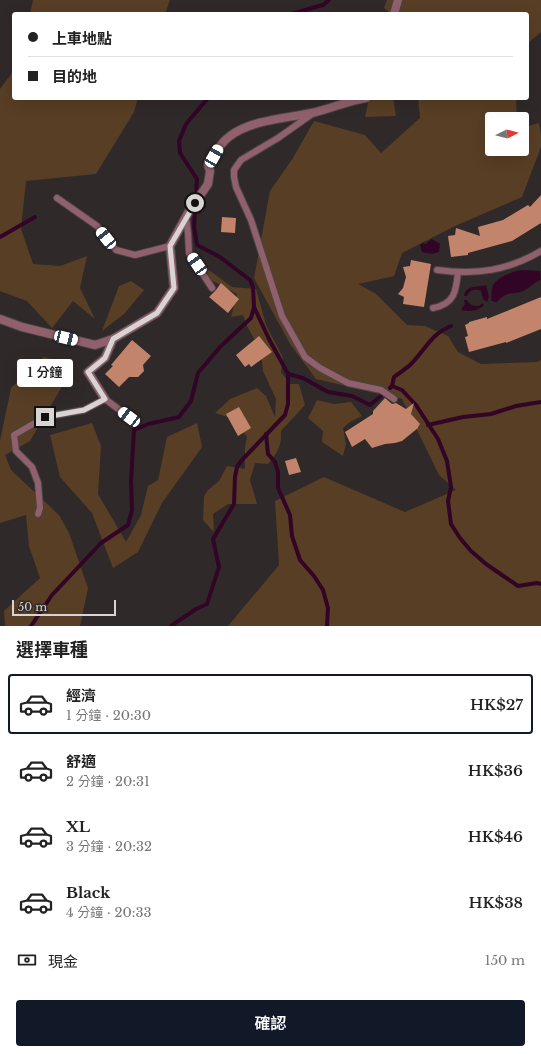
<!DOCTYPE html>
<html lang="zh-TW">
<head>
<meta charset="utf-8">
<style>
	:root { --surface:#fff; --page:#f2f2f2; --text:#222; --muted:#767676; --line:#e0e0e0; --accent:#111827 }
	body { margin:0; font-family:"Libre Baskerville","Noto Sans TC",serif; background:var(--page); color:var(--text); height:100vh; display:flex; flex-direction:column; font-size:15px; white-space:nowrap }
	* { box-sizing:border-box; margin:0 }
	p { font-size:13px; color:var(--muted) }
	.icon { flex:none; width:22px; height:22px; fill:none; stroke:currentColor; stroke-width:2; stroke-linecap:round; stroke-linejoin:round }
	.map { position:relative; height:626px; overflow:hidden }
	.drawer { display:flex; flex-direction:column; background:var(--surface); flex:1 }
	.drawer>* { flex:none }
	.hud { position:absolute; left:12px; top:12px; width:517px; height:88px; border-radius:4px; box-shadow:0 4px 16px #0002; display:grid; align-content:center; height:88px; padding:0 16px; background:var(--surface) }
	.needle { width:26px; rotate:84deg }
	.controls { position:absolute; left:485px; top:112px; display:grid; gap:8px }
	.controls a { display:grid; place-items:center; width:44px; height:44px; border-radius:4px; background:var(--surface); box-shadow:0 4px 16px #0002; font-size:20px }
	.scale { position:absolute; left:12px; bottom:10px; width:104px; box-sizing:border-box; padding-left:4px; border:2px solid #d8d4d3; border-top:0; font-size:11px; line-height:14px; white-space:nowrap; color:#d8d4d3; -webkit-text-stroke:3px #302929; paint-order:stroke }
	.end { position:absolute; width:18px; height:18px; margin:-9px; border:5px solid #d8d4d3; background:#111; box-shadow:0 0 0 2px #111 }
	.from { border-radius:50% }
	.bubble { position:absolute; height:28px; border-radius:4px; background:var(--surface); box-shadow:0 4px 16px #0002; font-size:13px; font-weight:600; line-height:28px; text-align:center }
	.car { position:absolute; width:12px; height:24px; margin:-12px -6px; border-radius:5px; box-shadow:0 0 3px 1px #0007; background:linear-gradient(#fff 24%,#345 0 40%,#fff 0 76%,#345 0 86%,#fff 0) }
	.hud b { display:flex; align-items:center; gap:14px; height:38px; font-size:15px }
	.hud b+b { border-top:1px solid var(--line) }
	.hud i { width:10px; height:10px; background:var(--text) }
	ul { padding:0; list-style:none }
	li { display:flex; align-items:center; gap:12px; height:60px; margin:0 8px 6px; padding:0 8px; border:2px solid transparent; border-radius:4px }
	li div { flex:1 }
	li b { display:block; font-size:15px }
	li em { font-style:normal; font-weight:600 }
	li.current { border-color:var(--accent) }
	li>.icon { width:36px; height:36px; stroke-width:1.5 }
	h2 { padding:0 16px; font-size:18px; line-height:48px }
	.pay { display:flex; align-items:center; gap:10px; height:44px; padding:0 16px; font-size:15px }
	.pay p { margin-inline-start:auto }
	.action { display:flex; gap:8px; margin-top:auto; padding:8px 16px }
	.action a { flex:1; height:46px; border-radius:4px; background:var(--accent); color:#fff; font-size:16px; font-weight:600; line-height:46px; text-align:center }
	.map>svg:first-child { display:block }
	.green { fill:#583e24 }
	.water { fill:#320527 }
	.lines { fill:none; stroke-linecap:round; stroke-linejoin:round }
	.stream { stroke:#320527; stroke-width:4 }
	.building { fill:#c2856b }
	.lane-casing { stroke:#4b4444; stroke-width:8 }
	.street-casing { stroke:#4b4444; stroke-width:10 }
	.lane { stroke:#90606d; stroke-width:6 }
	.street { stroke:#90606d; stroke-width:8 }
	.route { stroke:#d8d4d3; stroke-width:5 }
</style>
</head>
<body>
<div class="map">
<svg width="541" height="626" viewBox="0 0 541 626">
	<rect width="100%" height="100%" fill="#302929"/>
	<g class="green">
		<polygon points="33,0 170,0 165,14 30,14"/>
		<polygon points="387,0 541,0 541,32 527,44 527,14 391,14 384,8"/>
		<polygon points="14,70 14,98 138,98 134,112 96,174 26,181 21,229 33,264 60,266 87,256 80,288 95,319 73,301 52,328 27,301 0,291 0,89"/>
		<polygon points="369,98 393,98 396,116 365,117"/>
		<polygon points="418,98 516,98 517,119 492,119 492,149 522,149 522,128 539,123 541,135 541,147 522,197 455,226 402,253 394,276 358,284 376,294 407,325 425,326 448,336 458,352 481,364 537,362 541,360 541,626 228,626 279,565 275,501 324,477 405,512 456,490 439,475 402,399 316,379 290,344 254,278 270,191 293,158 314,121 365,135 381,153 420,118"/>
		<path d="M 206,268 L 232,287 L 256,289 L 266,325 L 283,358 L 281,372 L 290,384 L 299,384 L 305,405 L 281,431 C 282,447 277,453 268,464 L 255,463 L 250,480 L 257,504 L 228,504 L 213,514 L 214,532 L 203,520 L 204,496 L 208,490 L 219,481 L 227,466 L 245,469 L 245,448 L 247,437 L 231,418 L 215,413 L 230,399 L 257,388 L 266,396 L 275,417 L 276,399 L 263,371 L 261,351 L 247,326 L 243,315 L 231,317 L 237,294 L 194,271 Z"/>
		<polygon points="131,281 144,290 125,313 102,331 119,286"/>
		<polygon points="44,357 74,366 30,441 5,455 11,470 59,515 69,533 88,588 80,626 5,626 4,611 40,578 29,546 26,515 0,523 0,441 11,388"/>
		<polygon points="317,400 334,404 351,402 362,416 350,422 343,428 346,444 343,456 322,442 323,431 308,418"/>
		<polygon points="92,423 101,446 98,494 126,542 141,515 148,486 158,480 167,437 197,423 202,447 162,503 138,552 113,568 92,513 60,477 50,435"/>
	</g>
	<g class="water">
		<polygon points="432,239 440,244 439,252 432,254 422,252 420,245 423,243 426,244 430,240"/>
		<path d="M 521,270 L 540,271 L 541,280 C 534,282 531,287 525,290 C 513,297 510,288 497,302 L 494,302 L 491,300 C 492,296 491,289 493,285 C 499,276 512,272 521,270 Z"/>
		<path d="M 486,285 L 489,297 L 487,302 L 483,299 L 481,291 C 474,288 470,290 467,296 L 464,296 C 466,284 478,288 486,285 Z"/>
		<path d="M 464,300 L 467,300 C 469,305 473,306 479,306 L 482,303 L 484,305 C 478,311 470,312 461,310 L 465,304 Z"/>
	</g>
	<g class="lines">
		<g class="stream">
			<polyline points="291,14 323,5 329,0"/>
			<polyline points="0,237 35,217"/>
			<polyline points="254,307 269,339 288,374 303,378 328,392 352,396 370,405 381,396"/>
			<path d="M 392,386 L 394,377 C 399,373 406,369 411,364 C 425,350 431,334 451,326"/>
			<polyline points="390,388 392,386 402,390 416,405 438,439 447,461 451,487 448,501 451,524 460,538 471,551 486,564 518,586 537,583 541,584"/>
			<polyline points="428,425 463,417 491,414 516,406 541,402"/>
			<polyline points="266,434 268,454 275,462 278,472 278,488 290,515 292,536 300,560 314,576 323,590 328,608 327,626"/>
			<polyline points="31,626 52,595 101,543 128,525 132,510 131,481 134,430 148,424 179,417 191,401 198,373 220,347 251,318 254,307 253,287 250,280 220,257 197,245 194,227 197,179 180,153 179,141 186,124 208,98"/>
			<polyline points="171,626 196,609 207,604 219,567 213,539 234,504 235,477 237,467 242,460 285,415 288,404 288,374"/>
		</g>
	</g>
	<g class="building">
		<polygon points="541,195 541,223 512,241 468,253 468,255 451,257 448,236 455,235 456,228 480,236 478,227 503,220 528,205 530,207"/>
		<polygon points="222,217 236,218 235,233 221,232"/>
		<polygon points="411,260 431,264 424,307 403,304 404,297 398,294 403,288 406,277 403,267 410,266"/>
		<polygon points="221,283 239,299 228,313 209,297 216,290"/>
		<polygon points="541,297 541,329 506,343 506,342 469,352 465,337 468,336 465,325 469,323 469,322 487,317 487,319"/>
		<polygon points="259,336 272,352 251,367 249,364 245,367 236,355"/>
		<polygon points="132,340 151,356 143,365 144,371 138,377 129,377 119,387 105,374 113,366 111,365"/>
		<polygon points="385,398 392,404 396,403 406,409 414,403 411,414 420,424 418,427 418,428 402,441 395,443 385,444 372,448 365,439 352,447 345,432 373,414 373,411"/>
		<polygon points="239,407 251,428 238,436 226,414"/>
		<polygon points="296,458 301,472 289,475 285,461"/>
	</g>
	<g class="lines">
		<g class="lane-casing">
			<g id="lane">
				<polyline points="312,114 278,138 241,160 234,170 234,177 236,187 251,220 282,316 305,357 320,368 348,383 381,390 394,399"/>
				<polyline points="57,198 97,226 116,250 135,255 170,246"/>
				<polyline points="186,217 188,233 189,253 212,288"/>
				<path d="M 437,270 C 476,275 507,271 541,251"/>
				<path d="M 433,308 C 455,304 456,291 458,272"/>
				<polyline points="38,514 40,508 38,483 32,467 16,451 14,435 45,417 84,410 105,399 129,417"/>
			</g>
		</g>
		<g class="street-casing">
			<g id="street">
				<polyline points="394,14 398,0"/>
				<path d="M 0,319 L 22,327 L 95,345 L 113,339 L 157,313 L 174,288 L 170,246 L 188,213 L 208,184 L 210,171 L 208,165 C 214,155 220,143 230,136 C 251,120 287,118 312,113 C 330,109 347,101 366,98"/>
				<polyline points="105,399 88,372 105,358 113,339"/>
			</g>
		</g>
		<use href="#lane" class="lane"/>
		<use href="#street" class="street"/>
	</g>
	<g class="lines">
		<polyline class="route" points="45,417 84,410 105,399 88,372 105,358 113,339 157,313 174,288 170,246 195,203"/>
	</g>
</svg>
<div class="controls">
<a><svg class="needle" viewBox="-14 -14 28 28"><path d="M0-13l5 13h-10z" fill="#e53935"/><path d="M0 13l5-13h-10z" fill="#767676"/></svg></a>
</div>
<div class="scale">50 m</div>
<i class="end from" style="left:195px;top:203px"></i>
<i class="end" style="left:45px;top:417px"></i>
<div class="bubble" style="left:17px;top:359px;width:56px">1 分鐘</div>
<i class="car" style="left:214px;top:156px;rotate:30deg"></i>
<i class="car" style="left:106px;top:238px;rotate:321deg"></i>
<i class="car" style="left:197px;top:264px;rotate:326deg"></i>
<i class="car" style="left:66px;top:338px;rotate:104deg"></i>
<i class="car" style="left:129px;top:417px;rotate:307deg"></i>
<div class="hud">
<b><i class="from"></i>上車地點</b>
<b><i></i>目的地</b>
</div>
</div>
<section class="drawer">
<h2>選擇車種</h2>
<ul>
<li class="current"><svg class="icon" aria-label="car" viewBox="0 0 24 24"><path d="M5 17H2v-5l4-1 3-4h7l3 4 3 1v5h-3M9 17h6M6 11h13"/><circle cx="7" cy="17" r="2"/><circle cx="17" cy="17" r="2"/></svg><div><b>經濟</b><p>1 分鐘 · 20:30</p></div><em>HK$27</em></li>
<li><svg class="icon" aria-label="car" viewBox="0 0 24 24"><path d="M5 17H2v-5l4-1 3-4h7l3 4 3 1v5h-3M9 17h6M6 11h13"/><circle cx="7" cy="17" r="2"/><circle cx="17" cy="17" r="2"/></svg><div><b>舒適</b><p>2 分鐘 · 20:31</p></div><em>HK$36</em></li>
<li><svg class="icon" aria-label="car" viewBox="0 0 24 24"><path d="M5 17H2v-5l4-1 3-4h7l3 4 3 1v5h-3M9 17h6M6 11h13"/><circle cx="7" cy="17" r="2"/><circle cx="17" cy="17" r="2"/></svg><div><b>XL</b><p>3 分鐘 · 20:32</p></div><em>HK$46</em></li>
<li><svg class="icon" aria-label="car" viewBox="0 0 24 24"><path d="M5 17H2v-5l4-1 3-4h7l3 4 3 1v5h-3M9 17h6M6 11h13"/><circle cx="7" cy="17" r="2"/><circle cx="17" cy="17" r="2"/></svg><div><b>Black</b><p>4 分鐘 · 20:33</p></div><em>HK$38</em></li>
</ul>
<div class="pay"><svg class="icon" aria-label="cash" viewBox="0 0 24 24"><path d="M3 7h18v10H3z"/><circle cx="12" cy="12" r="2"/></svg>現金<p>150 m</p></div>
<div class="action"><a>確認</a></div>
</section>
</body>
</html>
